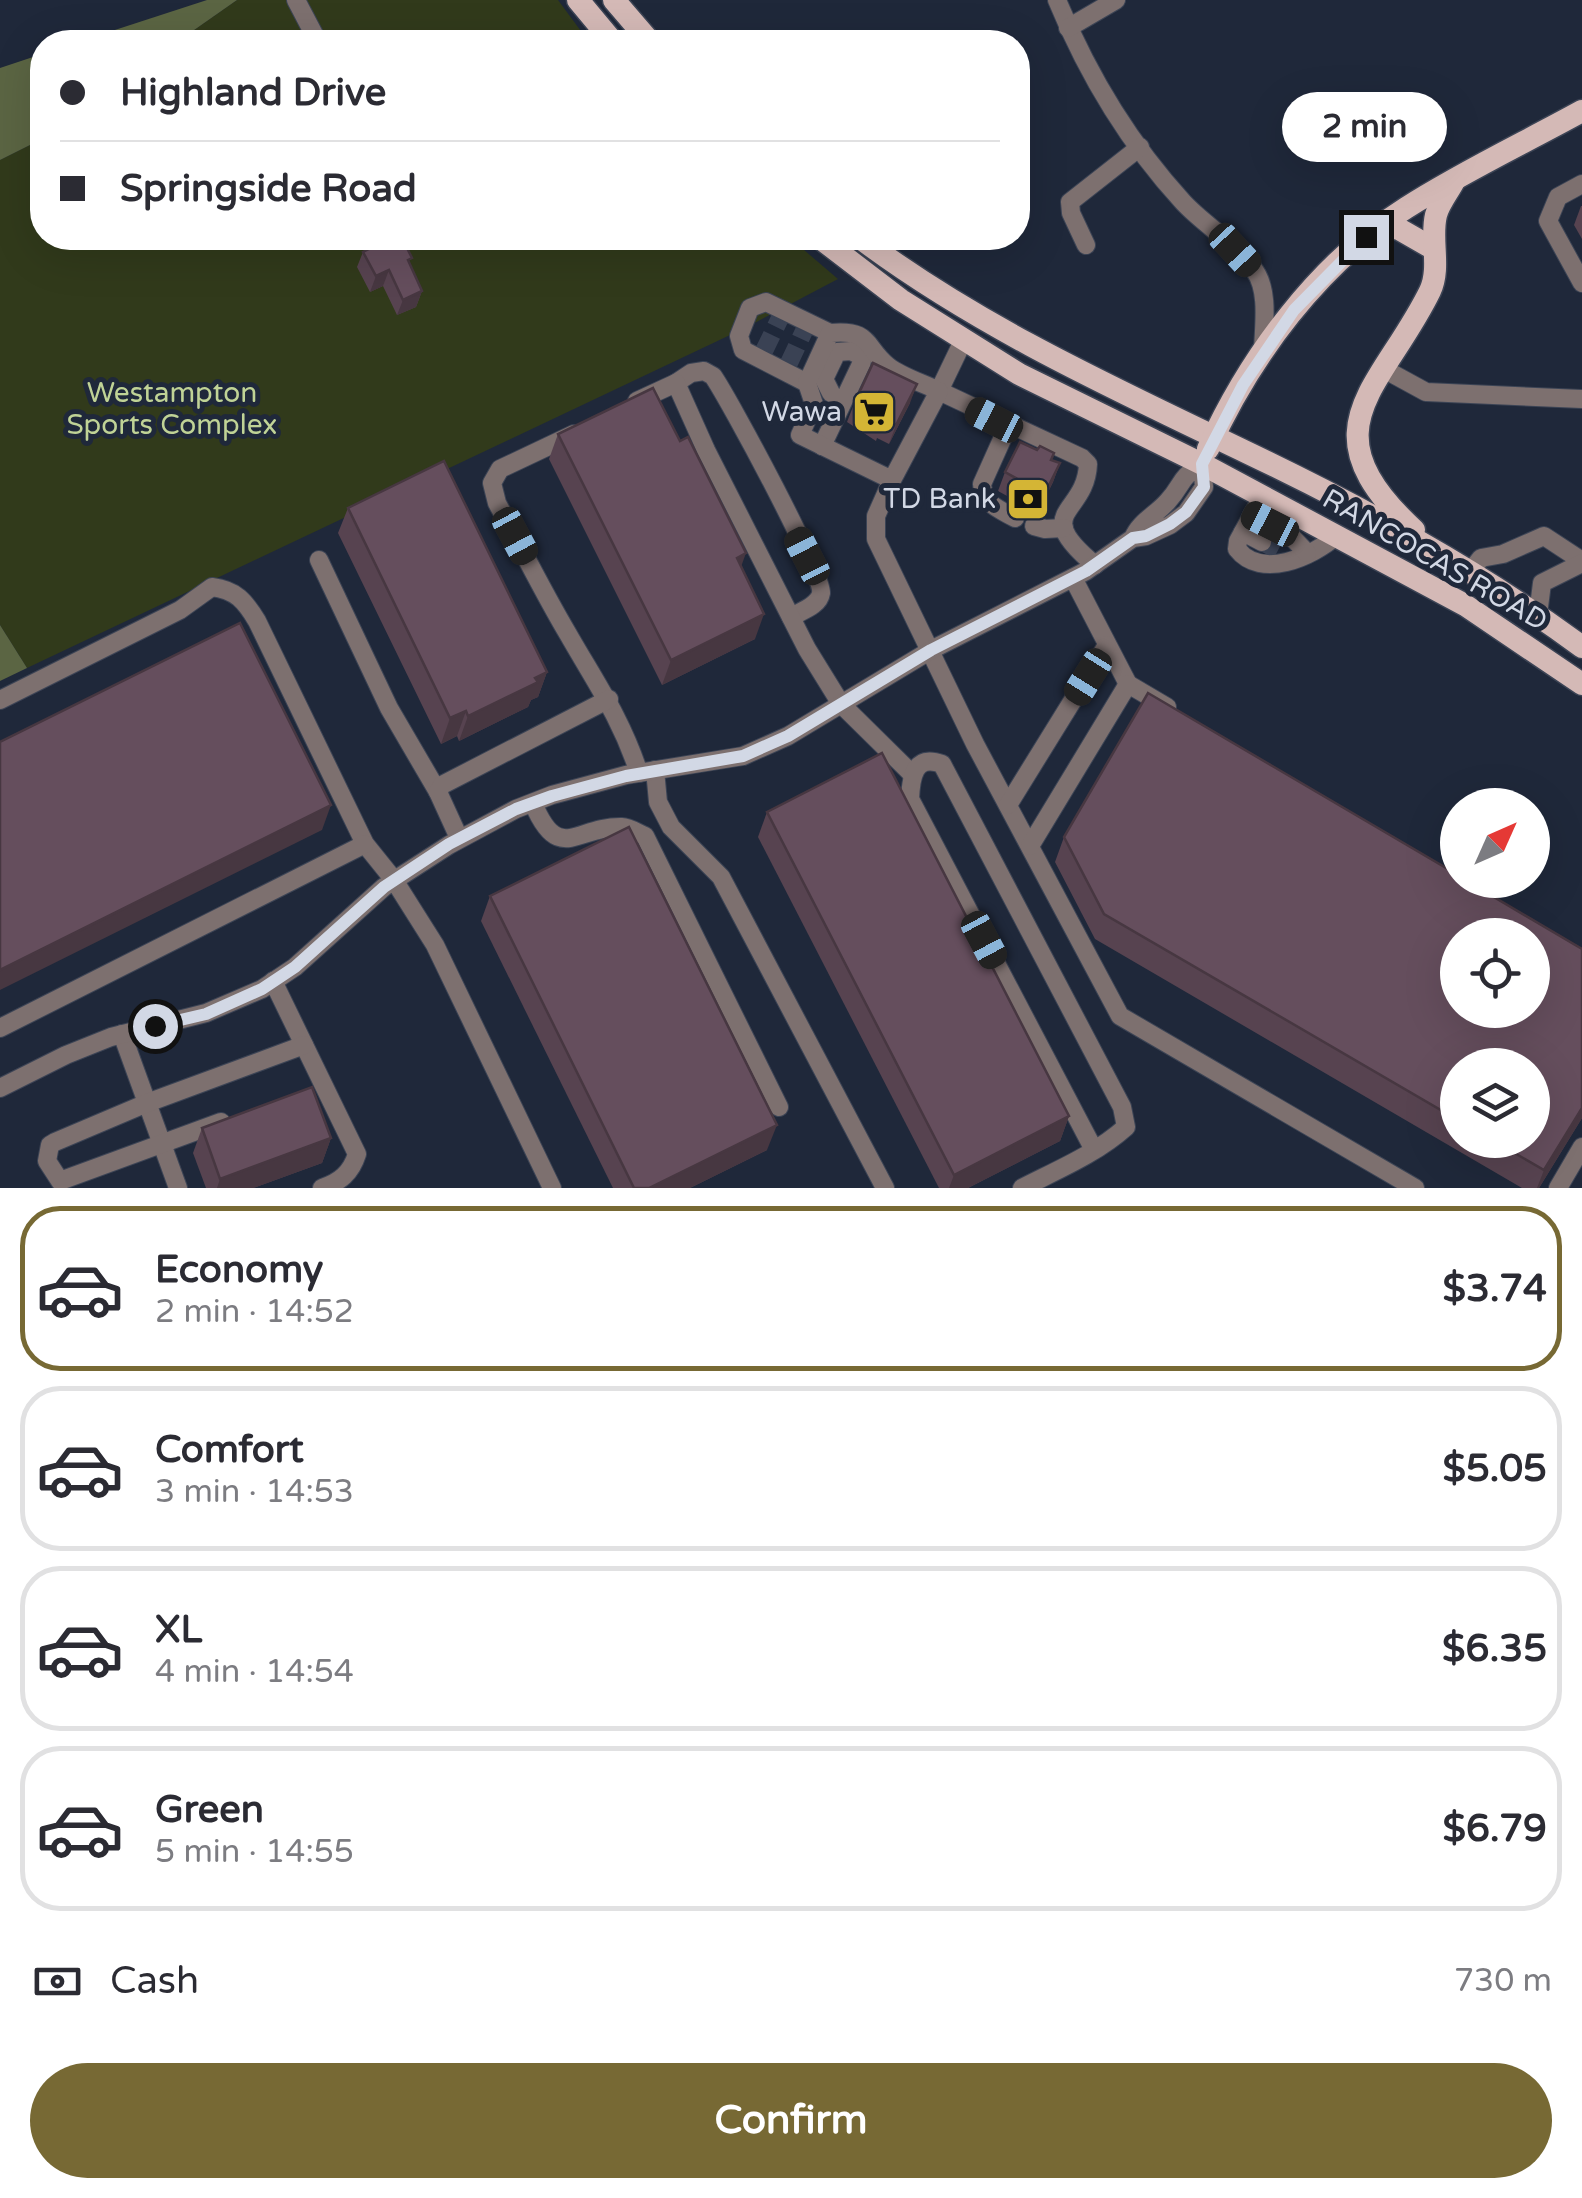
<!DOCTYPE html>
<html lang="en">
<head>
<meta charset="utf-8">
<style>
	:root { --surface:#fff; --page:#f2f2f3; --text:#2b2b33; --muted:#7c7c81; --line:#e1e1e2; --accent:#776934 }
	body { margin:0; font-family:"Varela Round",sans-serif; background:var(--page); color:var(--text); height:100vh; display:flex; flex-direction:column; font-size:38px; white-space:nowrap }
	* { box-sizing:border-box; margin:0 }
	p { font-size:32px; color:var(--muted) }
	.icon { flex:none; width:55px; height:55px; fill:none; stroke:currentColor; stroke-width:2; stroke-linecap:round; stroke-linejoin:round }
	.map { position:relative; height:1188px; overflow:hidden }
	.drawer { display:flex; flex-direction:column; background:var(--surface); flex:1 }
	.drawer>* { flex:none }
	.hud { position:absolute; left:30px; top:30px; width:1000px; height:220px; border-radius:40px; box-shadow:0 10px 40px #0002; display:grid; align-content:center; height:220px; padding:0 30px; background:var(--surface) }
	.needle { width:65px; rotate:45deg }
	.buttons { position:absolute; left:1440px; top:788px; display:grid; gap:20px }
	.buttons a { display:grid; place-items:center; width:110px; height:110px; border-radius:50%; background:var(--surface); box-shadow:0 10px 40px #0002; font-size:50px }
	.end { position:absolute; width:45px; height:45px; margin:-22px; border:12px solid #d2d8e5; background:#111; box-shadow:0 0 0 5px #111 }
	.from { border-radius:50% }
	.bubble { position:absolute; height:70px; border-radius:35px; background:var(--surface); box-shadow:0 10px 40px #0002; font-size:32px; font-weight:700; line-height:70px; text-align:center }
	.car { position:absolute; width:30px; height:60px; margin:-30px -15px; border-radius:12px; box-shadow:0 0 8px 2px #0007; background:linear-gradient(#222 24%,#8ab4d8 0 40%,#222 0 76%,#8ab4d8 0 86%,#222 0) }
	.hud b { display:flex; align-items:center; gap:35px; height:95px; font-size:38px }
	.hud b+b { border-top:2px solid var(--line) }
	.hud i { width:25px; height:25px; background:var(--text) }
	ul { padding:18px 0 0; list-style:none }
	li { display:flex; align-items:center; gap:30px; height:165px; margin:0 20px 15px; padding:0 10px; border:5px solid var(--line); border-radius:40px }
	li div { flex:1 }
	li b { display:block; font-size:38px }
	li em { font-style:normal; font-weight:700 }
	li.active { border-color:var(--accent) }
	li>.icon { width:90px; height:90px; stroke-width:1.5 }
	.pay { display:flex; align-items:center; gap:25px; height:110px; padding:0 30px; font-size:38px }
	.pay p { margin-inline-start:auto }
	.cta { display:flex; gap:20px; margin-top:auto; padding:20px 30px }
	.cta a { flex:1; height:115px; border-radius:60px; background:var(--accent); color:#fff; font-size:40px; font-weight:700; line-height:115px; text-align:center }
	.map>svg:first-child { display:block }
	.green { fill:#313a1b }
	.forest { fill:#5b6543 }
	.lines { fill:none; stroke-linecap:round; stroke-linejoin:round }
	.minor-tunnel { stroke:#3a4254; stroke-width:18; stroke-dasharray:18 9; stroke-linecap:butt }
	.minor-casing { stroke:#3c4455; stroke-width:20 }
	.major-casing { stroke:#3c4455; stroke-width:25 }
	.minor { stroke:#7d706f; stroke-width:18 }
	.major { stroke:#d4b9b6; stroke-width:22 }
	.wall { fill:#574350; fill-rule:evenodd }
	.shaded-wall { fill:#473741 }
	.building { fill:#654e5d; stroke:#473741; stroke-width:2.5; fill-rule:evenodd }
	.route { stroke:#d2d8e5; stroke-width:12 }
	.labels { text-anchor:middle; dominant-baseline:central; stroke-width:10; stroke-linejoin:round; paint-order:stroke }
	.park-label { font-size:28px; fill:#c0d396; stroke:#1f283a }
	.poi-label { font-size:28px; fill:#d2d8e5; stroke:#1f283a; text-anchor:end }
	.street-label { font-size:28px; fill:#d2d8e5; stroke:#1f283a }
</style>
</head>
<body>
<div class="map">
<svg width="1582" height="1188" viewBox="0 0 1582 1188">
	<rect width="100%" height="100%" fill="#1f283a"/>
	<g class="green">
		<polygon points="237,0 558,0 589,42 177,42"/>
		<polygon points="42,139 42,238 790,238 838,279 747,327 27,668 0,625 0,160"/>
	</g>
	<g class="forest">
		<polygon points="207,0 237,0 177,42 78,42"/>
		<polygon points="42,54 42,139 0,160 0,68"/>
		<polygon points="0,625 27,668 0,681"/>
	</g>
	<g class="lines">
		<g class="minor-tunnel">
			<polyline points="764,351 780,318"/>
			<polyline points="789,363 804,331"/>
			<polyline points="1262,542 1280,551"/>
		</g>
		<g class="minor-casing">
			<g id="minor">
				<polyline points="296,0 318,42"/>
				<path d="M 1057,0 C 1087,73 1129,143 1183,202 C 1205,226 1238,244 1255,271 C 1270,293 1263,329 1263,354"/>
				<polyline points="1068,28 1116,0"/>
				<polyline points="1582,184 1558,197 1548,221 1582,283"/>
				<polyline points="1086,245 1071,213 1070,202 1140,147"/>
				<path d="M 964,339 L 939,391 L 1082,458 L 1088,464 C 1086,516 1029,510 1095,565"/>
				<polyline points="1382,368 1426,392 1582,399"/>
				<path d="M 676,383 L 691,373 L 704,371 L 713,376 C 729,399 824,575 821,593 C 819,606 801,611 791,617"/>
				<polyline points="807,383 743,350 739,336 750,308 766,302 830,333"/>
				<polyline points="637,401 676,383 706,450 807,649 841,704 911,773"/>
				<path d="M 1008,426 L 982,484 C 983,504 999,509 1015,518"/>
				<path d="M 574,434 L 500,469 L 492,483 L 497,503 C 521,547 543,592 568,634 C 596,683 621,718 639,773"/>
				<polyline points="822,446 862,362 859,355 851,351 837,352 824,379 831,393"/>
				<path d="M 892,480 L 939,391 C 923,383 902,377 888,366 C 864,347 872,329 830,333 L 807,383 L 814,404 L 800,435 L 892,480 L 876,516 L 876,539 L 975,744 L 1120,1016 L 1415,1188"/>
				<path d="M 1262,497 L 1238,541 L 1237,549 C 1261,580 1312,557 1336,536"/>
				<polyline points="1252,515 1288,533 1307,553"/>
				<polyline points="1034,526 1045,529 1064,528"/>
				<polyline points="1243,532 1262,542"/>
				<polyline points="319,560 389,708 438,792"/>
				<polyline points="1470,572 1481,558 1503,554 1544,536 1582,561"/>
				<polyline points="1073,578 1128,684"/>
				<polyline points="1538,615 1542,583 1582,563"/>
				<path d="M 0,700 L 180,610 L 212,587 C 236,590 245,601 257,621 L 365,844 L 394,880 L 435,945 L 552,1188"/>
				<polyline points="655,770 658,802 671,827 721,877 885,1188"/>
				<path d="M 533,803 C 559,865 576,826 622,827 C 629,827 638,833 645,836 L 779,1107"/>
				<polyline points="1008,805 1107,645"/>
				<polyline points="459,838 438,792 442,785 609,699"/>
				<polyline points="1030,846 1128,684 1167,707"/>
				<path d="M 273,981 L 357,1154 C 351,1173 340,1182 322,1188"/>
				<polyline points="0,1028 365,844"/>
				<polyline points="122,1034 178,1188"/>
				<path d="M 0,1088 L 66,1055 L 111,1037 L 206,1013 L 262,989 L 295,967 L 384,887 L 449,845 L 516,809 L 552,795 L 626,775 L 743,756 L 788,736 L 931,650 L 1086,571 L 1133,538 L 1146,536 L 1170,525 L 1186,513 L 1204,487 L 1202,464 C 1178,479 1184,483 1168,501 C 1156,515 1140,521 1133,538"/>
				<polyline points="221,1122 60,1181 47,1161 50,1145 55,1142 147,1103 304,1045"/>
				<path d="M 1022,1188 C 1057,1170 1096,1154 1126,1127 L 1122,1107 L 942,764 C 914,754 911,777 910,799 L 1094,1150"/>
				<polyline points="1558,1188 1582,1147"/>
			</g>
		</g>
		<g class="major-casing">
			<g id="major">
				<polyline points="578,0 613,42"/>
				<polyline points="614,0 650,42"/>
				<polyline points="1381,226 1399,229 1434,249"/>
				<polyline points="820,238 901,300 1019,374 1202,464 1465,605 1582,684"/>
				<path d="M 860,238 C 979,327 1113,388 1246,452 C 1363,508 1478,570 1582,647"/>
				<path d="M 1208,449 C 1250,356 1319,263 1406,208 C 1462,172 1524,143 1582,111"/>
				<path d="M 1414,530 C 1303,428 1382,389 1430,291 C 1441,268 1430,239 1436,215 C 1439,203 1449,191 1454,181"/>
			</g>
		</g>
		<use href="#minor" class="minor"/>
		<use href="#major" class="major"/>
	</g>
	<g class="wall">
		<polygon points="1581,206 1582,206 1582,239 1574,225"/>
		<polygon points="363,252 410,265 422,291 416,307 397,315 383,286 370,292 357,267"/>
		<polygon points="910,403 889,444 877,438 876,441 847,422 854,404"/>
		<polygon points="558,434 741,567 755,639 662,685 549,459"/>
		<polygon points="1051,460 1060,463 1053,482 1037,514 1027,516 1025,506 998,491 1005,472"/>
		<polygon points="348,508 547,672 538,697 531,700 528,707 459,741 457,736 441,744 338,533"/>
		<polygon points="767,812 1069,1116 1060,1141 968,1188 939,1188 758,837"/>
		<path d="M 1064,837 L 1582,949 L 1582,1118 L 1539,1188 L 1522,1188 L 1095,939 L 1055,862 ZM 1458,1065 L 1532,1140 L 1458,1140 Z"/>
		<polygon points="490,896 767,1150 690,1188 613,1188 481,921"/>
		<polygon points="202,1128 331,1138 322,1163 253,1188 206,1188 193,1153"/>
	</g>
	<g class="shaded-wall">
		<polygon points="389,270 383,286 370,292 376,276"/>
		<polygon points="422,291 416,307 397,315 403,300"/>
		<polygon points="917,384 910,403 889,444 896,425"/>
		<polygon points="1060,463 1053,482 1037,514 1027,516 1034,497"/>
		<polygon points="746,553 737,578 737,558"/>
		<polygon points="764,614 755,639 662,685 671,660"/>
		<polygon points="547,672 538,697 531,700 528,707 459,741 468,716"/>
		<polygon points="466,711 457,736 441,744 450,718"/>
		<polygon points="331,805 322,830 0,990 0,970"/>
		<polygon points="1582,1108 1582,1118 1539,1188 1537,1188 1544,1170"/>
		<polygon points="1069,1116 1060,1141 968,1188 949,1188 954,1175"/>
		<polygon points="777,1125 767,1150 690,1188 649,1188"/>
		<polygon points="331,1138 322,1163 253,1188 217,1188 220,1179"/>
	</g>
	<g class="building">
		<polygon points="391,238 402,238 412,258 408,260 422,291 403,300 389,270 376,276 363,252"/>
		<polygon points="873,363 917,384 896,425 884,419 883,422 854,404"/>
		<polygon points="653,388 680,441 688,437 746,553 737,558 764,614 671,660 558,434"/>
		<polygon points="1020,442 1037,450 1040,446 1054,453 1051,460 1060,463 1044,495 1034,497 1032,487 1005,472"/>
		<polygon points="444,461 547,672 535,678 538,682 468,716 466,711 450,718 348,508"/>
		<polygon points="240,623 331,805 0,970 0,742"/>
		<path d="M 1148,693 L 1458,875 L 1458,880 L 1465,880 L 1582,949 L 1582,1108 L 1544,1170 L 1492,1140 L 1532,1140 L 1532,1065 L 1458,1065 L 1458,1120 L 1104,914 L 1064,837 ZM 1458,935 L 1532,935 L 1532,1010 L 1458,1010 Z"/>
		<polygon points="882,753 1069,1116 954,1175 767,812"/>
		<polygon points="629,827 777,1125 649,1188 634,1188 490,896"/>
		<polygon points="312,1087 331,1138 220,1179 202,1128"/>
	</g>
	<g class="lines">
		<polyline class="route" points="155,1026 206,1014 262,989 295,967 384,887 449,844 516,809 552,796 626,776 743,756 788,736 931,650 1086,571 1133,538 1146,536 1170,524 1186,512 1204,487 1202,464 1243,385 1294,310 1366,237"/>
	</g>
	<defs>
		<g id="supermarket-square" transform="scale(2.25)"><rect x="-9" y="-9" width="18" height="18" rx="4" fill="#d4b535" stroke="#1f283a"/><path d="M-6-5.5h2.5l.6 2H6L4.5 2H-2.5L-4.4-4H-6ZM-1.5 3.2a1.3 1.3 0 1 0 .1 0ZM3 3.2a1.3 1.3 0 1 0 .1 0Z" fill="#111"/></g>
		<g id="bank-square" transform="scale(2.25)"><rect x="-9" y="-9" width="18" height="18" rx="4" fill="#d4b535" stroke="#1f283a"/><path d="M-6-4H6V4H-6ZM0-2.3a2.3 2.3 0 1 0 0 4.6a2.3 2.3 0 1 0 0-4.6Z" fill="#111"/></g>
	</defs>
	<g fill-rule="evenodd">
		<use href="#supermarket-square" x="874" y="412"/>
		<use href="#bank-square" x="1028" y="499"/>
	</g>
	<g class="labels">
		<g class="park-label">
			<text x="172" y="393">Westampton<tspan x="172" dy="32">Sports Complex</tspan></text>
		</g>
		<g class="poi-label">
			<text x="842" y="412">Wawa</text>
			<text x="996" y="499">TD Bank</text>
		</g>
		<g class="street-label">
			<text transform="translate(1435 560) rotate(30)">RANCOCAS ROAD</text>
		</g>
	</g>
</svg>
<div class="buttons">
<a><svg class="needle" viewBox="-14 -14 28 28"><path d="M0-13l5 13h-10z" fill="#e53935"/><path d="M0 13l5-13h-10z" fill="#7c7c81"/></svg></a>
<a><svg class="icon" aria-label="locate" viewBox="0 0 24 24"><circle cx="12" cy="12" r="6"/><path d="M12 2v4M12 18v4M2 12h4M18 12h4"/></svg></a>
<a><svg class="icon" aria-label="layers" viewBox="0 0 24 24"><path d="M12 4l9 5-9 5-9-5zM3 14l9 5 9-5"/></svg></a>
</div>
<i class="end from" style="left:155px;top:1026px"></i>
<i class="end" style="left:1366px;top:237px"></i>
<div class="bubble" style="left:1282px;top:92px;width:165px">2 min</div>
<i class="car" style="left:1235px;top:250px;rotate:137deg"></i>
<i class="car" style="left:994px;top:420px;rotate:297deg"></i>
<i class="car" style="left:1270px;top:524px;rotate:297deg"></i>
<i class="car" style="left:515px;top:536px;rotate:152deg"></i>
<i class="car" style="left:807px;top:556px;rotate:333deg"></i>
<i class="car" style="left:1088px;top:677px;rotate:212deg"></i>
<i class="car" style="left:984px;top:940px;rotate:152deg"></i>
<div class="hud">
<b><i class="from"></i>Highland Drive</b>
<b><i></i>Springside Road</b>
</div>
</div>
<section class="drawer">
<ul>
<li class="active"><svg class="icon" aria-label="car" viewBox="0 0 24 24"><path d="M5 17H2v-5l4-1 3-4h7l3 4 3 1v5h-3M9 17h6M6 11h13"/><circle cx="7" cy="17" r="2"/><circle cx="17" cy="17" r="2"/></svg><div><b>Economy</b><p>2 min · 14:52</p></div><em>$3.74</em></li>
<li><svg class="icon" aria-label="car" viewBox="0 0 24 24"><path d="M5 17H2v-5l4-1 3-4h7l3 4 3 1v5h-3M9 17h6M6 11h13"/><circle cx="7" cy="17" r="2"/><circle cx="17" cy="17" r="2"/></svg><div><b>Comfort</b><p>3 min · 14:53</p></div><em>$5.05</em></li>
<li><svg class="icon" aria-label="car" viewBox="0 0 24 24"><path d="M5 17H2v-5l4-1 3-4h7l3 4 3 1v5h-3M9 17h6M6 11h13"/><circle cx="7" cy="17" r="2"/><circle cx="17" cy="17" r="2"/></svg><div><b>XL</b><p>4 min · 14:54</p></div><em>$6.35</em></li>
<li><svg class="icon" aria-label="car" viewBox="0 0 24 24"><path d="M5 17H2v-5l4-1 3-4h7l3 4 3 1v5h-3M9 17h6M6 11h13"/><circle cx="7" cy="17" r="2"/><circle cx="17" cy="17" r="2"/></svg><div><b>Green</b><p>5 min · 14:55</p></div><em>$6.79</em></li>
</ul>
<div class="pay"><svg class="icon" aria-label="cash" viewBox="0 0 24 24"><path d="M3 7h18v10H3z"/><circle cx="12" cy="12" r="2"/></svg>Cash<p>730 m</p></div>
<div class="cta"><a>Confirm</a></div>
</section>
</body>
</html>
